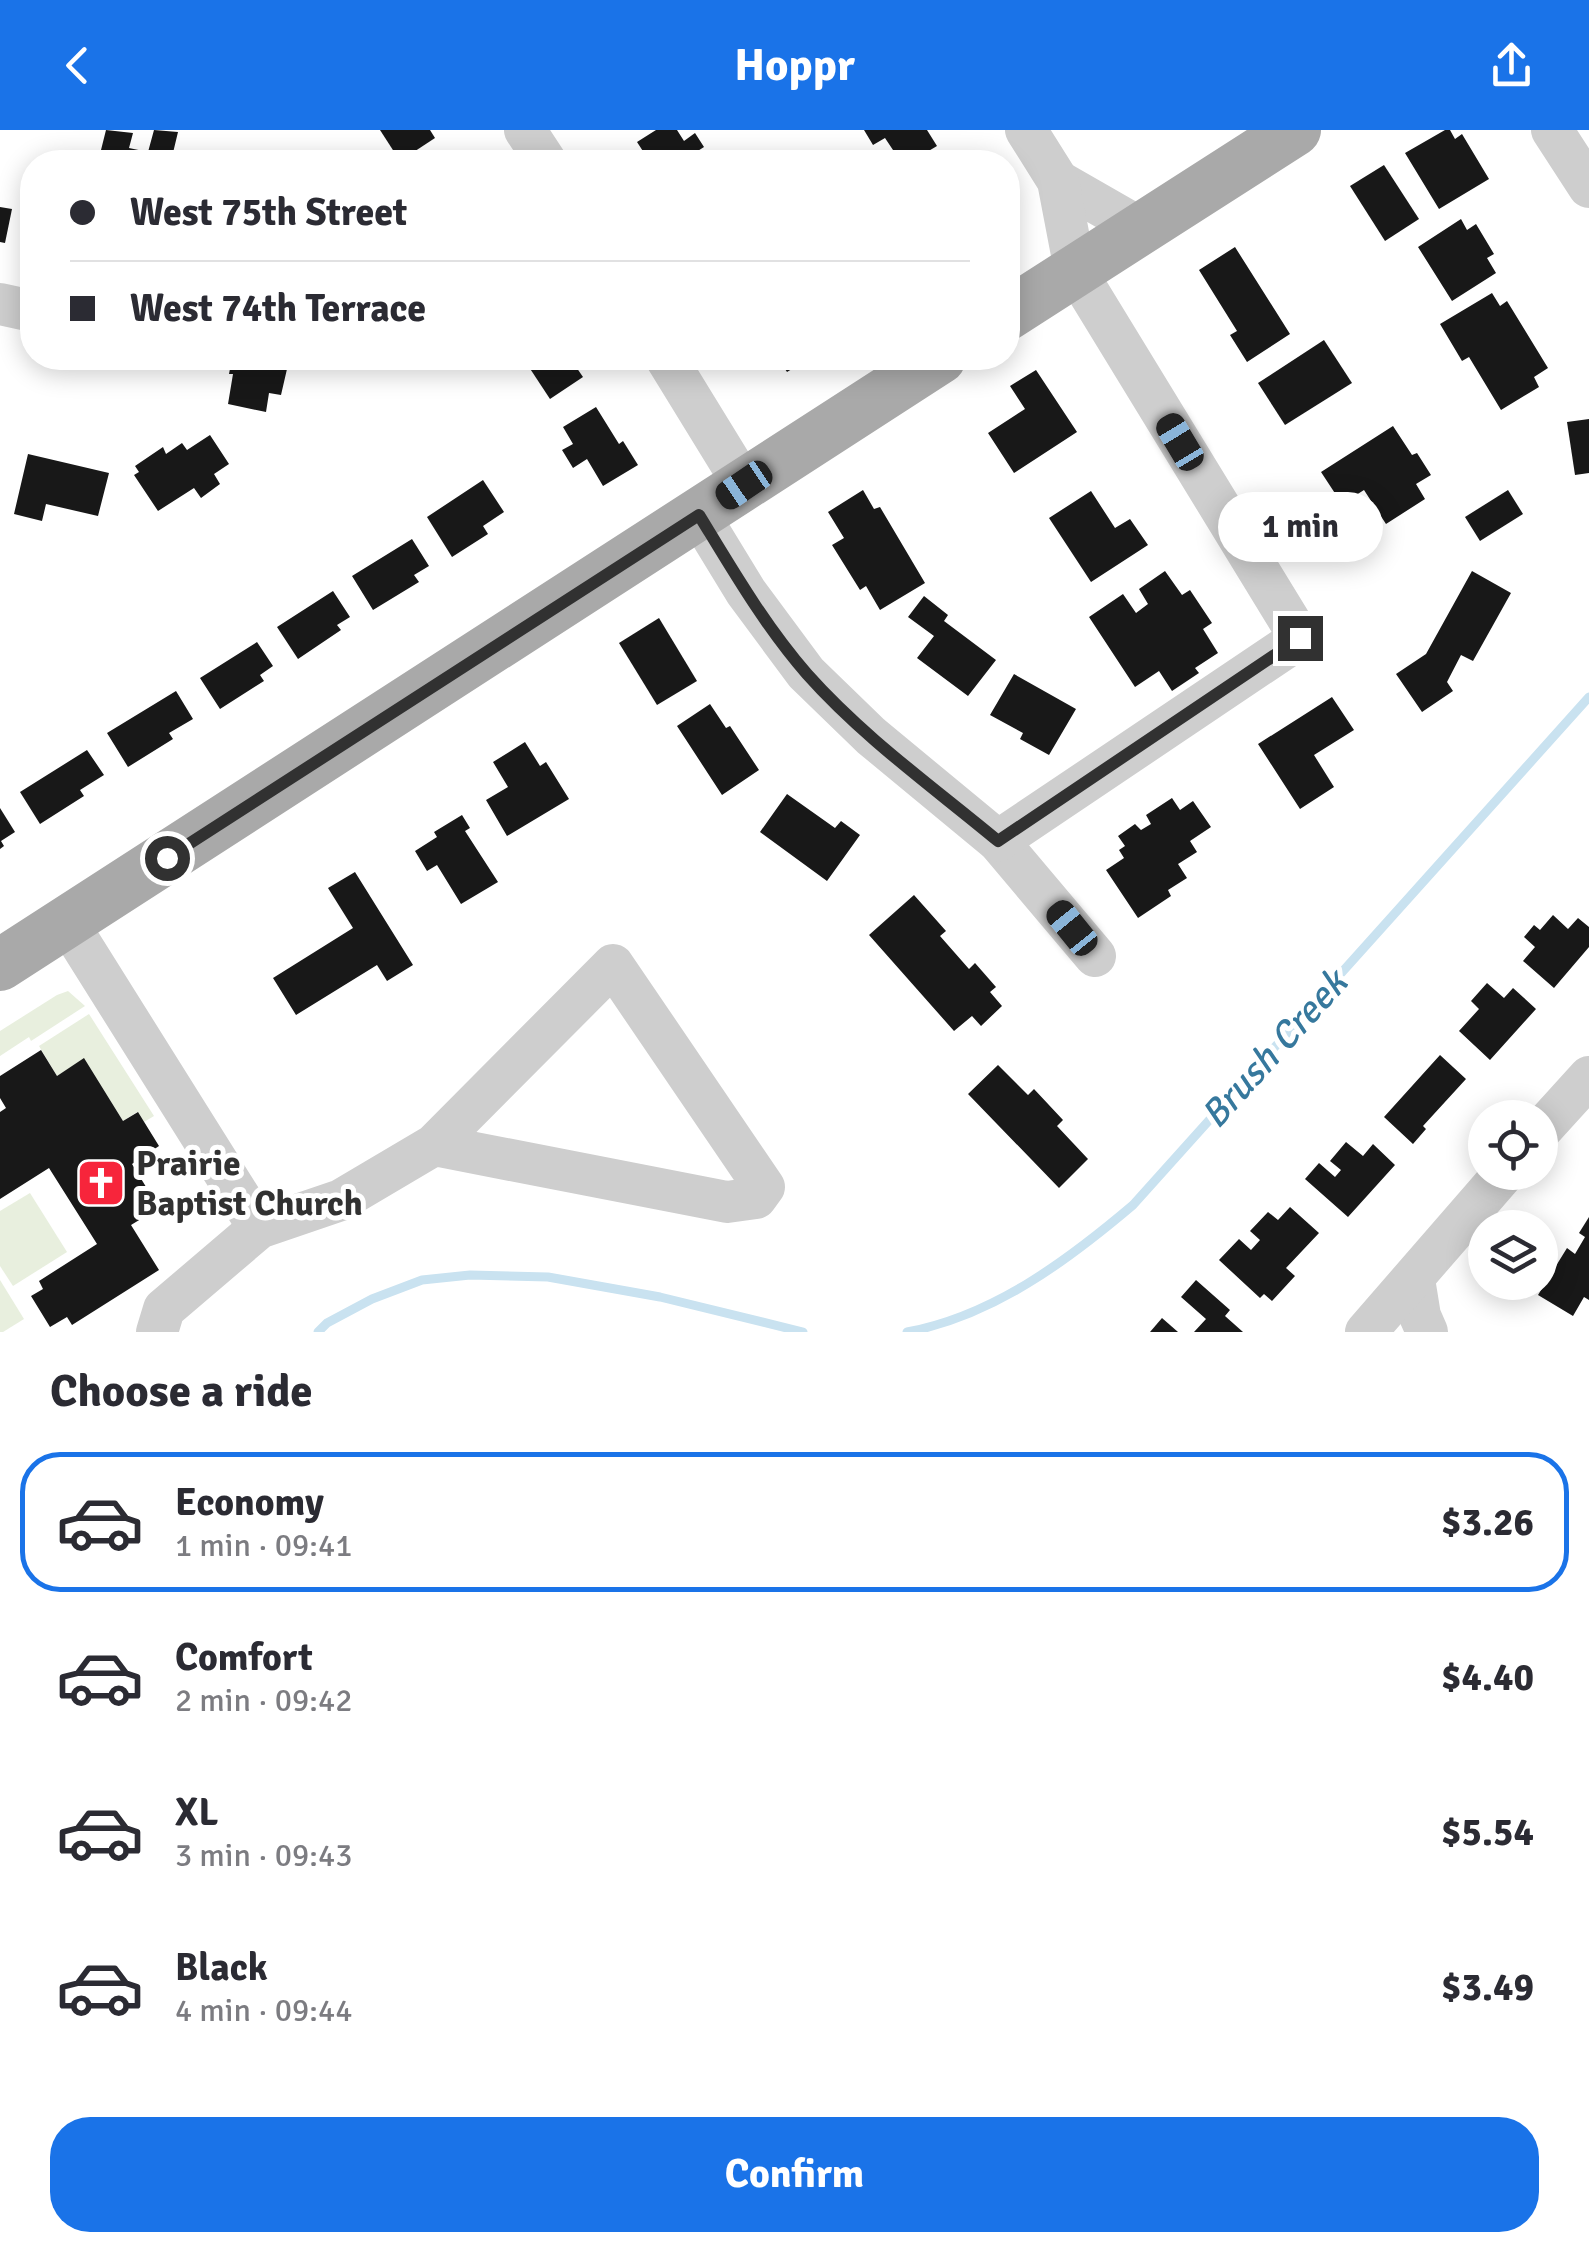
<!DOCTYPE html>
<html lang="en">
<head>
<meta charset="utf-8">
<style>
	:root { --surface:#fff; --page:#f7f7f7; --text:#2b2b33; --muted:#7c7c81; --line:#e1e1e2; --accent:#1a73e8 }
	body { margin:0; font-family:Signika,sans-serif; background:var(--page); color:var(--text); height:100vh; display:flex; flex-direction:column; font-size:38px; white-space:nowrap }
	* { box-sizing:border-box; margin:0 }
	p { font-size:32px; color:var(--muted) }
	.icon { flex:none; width:55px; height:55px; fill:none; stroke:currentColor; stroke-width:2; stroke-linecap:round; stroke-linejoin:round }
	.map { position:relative; height:1202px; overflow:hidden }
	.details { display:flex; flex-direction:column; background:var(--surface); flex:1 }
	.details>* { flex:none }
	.banner { position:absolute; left:20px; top:20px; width:1000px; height:220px; border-radius:40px; box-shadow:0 5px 25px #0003; display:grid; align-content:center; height:220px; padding:0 50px; background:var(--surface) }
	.fabs { position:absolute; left:1468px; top:970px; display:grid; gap:20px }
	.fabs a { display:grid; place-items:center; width:90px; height:90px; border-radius:50%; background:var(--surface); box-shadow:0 5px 25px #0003; font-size:50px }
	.end { position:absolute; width:45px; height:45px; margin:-22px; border:12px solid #313131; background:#fff; box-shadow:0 0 0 5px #fff }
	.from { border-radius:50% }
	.bubble { position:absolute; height:70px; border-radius:35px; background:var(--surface); box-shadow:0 5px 25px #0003; font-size:32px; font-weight:700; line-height:70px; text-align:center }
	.car { position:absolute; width:30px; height:60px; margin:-30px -15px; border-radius:12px; box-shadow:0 0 8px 2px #0007; background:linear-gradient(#222 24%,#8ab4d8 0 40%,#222 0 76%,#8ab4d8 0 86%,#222 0) }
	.banner b { display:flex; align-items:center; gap:35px; height:95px; font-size:38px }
	.banner b+b { border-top:2px solid var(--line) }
	.banner i { width:25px; height:25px; background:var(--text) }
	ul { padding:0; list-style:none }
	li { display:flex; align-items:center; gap:30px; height:140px; margin:0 20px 15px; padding:0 30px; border:5px solid transparent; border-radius:40px }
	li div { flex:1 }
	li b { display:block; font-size:38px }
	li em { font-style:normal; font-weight:700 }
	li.active { border-color:var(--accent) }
	li>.icon { width:90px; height:90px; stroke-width:1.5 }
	h2 { padding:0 50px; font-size:45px; line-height:120px }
	.cta { display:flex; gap:20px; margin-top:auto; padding:20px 50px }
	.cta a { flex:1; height:115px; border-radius:40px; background:var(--accent); color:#fff; font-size:40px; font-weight:700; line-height:115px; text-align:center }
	header { display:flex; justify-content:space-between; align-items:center; height:130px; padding:0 50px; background:var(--accent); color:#fff; font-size:45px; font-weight:700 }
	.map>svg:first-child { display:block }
	.green { fill:#e8efde }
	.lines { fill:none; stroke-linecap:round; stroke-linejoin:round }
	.stream { stroke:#c9e2f0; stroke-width:9 }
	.building { fill:#181818 }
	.minor { stroke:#cecece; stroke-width:42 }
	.major { stroke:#a9a9a9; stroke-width:52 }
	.route { stroke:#313131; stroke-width:12 }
	.labels { text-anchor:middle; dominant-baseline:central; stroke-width:10; stroke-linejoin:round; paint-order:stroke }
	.poi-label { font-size:35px; font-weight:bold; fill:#313131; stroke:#fff; text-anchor:start }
	.water-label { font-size:38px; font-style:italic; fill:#36789d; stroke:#fff }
</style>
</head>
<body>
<header><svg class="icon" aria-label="back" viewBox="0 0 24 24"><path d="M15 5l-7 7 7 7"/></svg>Hoppr<svg class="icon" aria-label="share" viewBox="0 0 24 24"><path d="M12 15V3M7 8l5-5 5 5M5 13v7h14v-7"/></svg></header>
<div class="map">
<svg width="1589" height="1202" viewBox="0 0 1589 1202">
	<rect width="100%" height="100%" fill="#fff"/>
	<g class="green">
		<polygon points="68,861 85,876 31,911 29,907 0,926 0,901 57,865"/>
		<polygon points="89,884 154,986 144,992 137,982 123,991 84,929 57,946 39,916"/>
		<polygon points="30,1063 67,1122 13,1156 0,1136 0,1081"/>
		<polygon points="0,1150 24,1189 3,1202 0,1202"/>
	</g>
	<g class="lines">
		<g class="stream">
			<polyline points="318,1202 327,1193 372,1169 422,1150 470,1145 548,1147 660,1167 803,1202"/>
			<path d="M 907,1202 C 993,1186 1067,1131 1133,1075 L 1589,567"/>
		</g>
	</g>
	<g class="building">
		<polygon points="106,0 133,3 129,18 148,22 154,0 178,2 172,27 176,29 175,32 98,32"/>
		<polygon points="380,0 430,0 435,8 400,31"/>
		<polygon points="656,0 677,0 684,11 695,3 704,17 693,24 698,32 650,32 637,12"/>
		<polygon points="864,0 927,0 937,16 910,32 901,32 885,8 873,15"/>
		<polygon points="1445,0 1450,0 1455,9 1462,4 1489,49 1439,79 1405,23"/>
		<polygon points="1384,35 1419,89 1385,111 1350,56"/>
		<polygon points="0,77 12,79 5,113 0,112"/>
		<polygon points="1461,89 1467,100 1476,94 1494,124 1487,128 1496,143 1452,171 1418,117"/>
		<polygon points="1235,117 1290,204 1247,232 1230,205 1237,201 1199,140"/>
		<polygon points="1492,163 1500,176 1507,171 1548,238 1534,247 1539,257 1501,280 1469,227 1462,231 1440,194"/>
		<polygon points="1324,210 1352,253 1285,295 1258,253"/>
		<polygon points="232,228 276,228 275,236 287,239 281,265 269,263 266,282 228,274 233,244 229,244"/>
		<polygon points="523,228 570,228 583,247 550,269"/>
		<polygon points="778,228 810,228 787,242"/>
		<polygon points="1036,240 1077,302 1014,343 988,303 1025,279 1010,256"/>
		<polygon points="596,277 619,314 623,311 638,335 603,356 587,329 573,338 562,320 573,314 563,297"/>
		<polygon points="1589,289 1589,343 1575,345 1567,292"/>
		<polygon points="1393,296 1412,325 1417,323 1431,345 1416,354 1425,369 1386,394 1364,360 1342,374 1321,342"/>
		<polygon points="210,305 229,334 214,344 220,354 201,368 194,358 158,381 134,345 139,342 135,336 163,317 166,324 182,313 187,320"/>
		<polygon points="28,324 109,343 98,386 46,374 42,391 14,384"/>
		<polygon points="483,350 504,382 483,396 488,404 452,427 427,387"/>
		<polygon points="863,360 874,379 880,377 925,453 880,480 866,456 860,460 832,415 844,408 828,382"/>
		<polygon points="1508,360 1523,384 1480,411 1465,387"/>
		<polygon points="1091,361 1115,398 1130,389 1148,415 1091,452 1049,388"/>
		<polygon points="412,409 429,436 414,445 419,452 373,480 352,446"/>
		<polygon points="1165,441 1182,465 1190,460 1212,493 1203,499 1218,523 1195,538 1199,543 1172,561 1159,541 1135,557 1089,487 1123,464 1136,483 1148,474 1139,459"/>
		<polygon points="1472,441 1511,463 1473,531 1461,525 1447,552 1453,561 1422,582 1396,544 1426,524"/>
		<polygon points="333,461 350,487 337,495 341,500 298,529 277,497"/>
		<polygon points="924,466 948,485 944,491 996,530 968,566 917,528 934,506 908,487"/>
		<polygon points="659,488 697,551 657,575 619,513"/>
		<polygon points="257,512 273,536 260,545 264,551 220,579 200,548"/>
		<polygon points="1014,544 1076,579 1049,625 1020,609 1023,603 990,585"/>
		<polygon points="176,561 193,589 169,603 173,609 128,637 107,603"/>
		<polygon points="1332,567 1354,600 1314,625 1334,657 1300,679 1258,614"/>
		<polygon points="710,574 726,598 730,596 759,640 722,665 677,596"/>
		<polygon points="525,612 540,636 546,632 569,669 507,706 486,670 508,657 493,632"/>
		<polygon points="87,620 104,645 80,660 84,666 40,694 20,662"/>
		<polygon points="787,664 835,698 841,691 860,705 827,751 760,702"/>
		<polygon points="1172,668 1180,680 1193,671 1211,697 1190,711 1197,722 1178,734 1187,748 1168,760 1171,766 1138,788 1106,740 1124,728 1119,720 1125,716 1118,706 1135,694 1141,700 1151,694 1146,685"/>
		<polygon points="0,678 15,702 1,711 4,716 0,719"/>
		<polygon points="462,685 470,698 465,701 498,752 461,774 437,735 427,741 415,721 437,707 434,702"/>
		<polygon points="355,742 413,835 387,851 377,835 296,885 273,848 353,798 328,758"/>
		<polygon points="914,765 946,801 940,806 969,839 975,833 996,857 990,862 1002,876 981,896 972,886 954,901 869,805"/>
		<polygon points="1553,785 1568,799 1578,788 1589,797 1589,817 1554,858 1523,831 1535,817 1524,807 1534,795 1540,800"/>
		<polygon points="1487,853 1504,868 1513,858 1536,879 1490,930 1459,901 1479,879 1471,871"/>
		<polygon points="41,920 57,946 84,928 123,991 138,982 159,1016 132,1034 159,1078 131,1095 159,1140 72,1195 67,1187 50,1197 31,1166 43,1159 39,1151 97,1114 49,1038 0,1069 0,982 6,978 0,968 0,946"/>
		<polygon points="1440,925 1466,949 1423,996 1426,999 1413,1014 1384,987"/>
		<polygon points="998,935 1028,965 1034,959 1063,990 1057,996 1088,1029 1059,1058 968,964"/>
		<polygon points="1346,1012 1363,1026 1373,1014 1395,1035 1348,1087 1305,1049 1319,1033 1335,1047 1341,1040 1330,1031"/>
		<polygon points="1290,1077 1319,1103 1286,1138 1295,1146 1272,1171 1264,1164 1260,1168 1219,1130 1239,1109 1251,1120 1260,1110 1250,1101 1268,1082 1278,1090"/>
		<polygon points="1589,1087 1589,1170 1584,1167 1573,1186 1538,1165 1567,1118 1575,1124 1585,1107 1579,1103"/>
		<polygon points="1196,1150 1230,1180 1225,1186 1243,1202 1194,1202 1206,1189 1181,1167"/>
		<polygon points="1162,1188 1178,1202 1150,1202"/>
	</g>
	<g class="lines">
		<g class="minor">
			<polyline points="525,0 546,32"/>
			<polyline points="1552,0 1589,57"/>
			<polyline points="1058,51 1140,98"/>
			<polyline points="0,174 32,181"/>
			<polyline points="666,228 744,355"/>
			<polyline points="699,385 746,462 806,543 871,606 998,711 1095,826"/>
			<polyline points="998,711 1300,508 1075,140 1058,51 1026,0"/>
			<polyline points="67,792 259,1098"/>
			<polyline points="1540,1001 1589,947"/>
			<polyline points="1414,1149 1420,1186 1427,1202"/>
			<polyline points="157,1202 164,1179 259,1098 341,1070 434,1015 613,835 764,1057 756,1068 727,1072 434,1015"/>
			<polyline points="1366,1202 1505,1042"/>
		</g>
		<g class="major">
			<polyline points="1008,184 1295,0"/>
			<polyline points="0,835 940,228"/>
		</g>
	</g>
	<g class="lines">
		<path class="route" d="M 167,728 L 699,385 C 732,439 765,496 807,544 C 863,607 933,657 998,711 L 1300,508"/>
	</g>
	<defs>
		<g id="church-square" transform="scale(2.5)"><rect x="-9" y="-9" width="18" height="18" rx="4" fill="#f7253b" stroke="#fff"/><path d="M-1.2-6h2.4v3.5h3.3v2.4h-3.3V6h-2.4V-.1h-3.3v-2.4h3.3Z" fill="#fff"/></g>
	</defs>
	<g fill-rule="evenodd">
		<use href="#church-square" x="101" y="1053"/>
	</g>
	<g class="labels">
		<g class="poi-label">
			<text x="136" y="1033">Prairie<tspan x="136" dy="40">Baptist Church</tspan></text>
		</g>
		<g class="water-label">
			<text transform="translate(1274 919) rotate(-48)">Brush Creek</text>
		</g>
	</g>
</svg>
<div class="fabs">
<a><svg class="icon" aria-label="locate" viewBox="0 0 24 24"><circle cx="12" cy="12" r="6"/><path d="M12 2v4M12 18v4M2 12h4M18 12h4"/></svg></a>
<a><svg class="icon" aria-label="layers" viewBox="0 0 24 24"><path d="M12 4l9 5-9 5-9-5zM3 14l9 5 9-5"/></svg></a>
</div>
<i class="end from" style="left:167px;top:728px"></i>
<i class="end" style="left:1300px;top:508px"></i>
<div class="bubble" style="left:1218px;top:362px;width:165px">1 min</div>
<i class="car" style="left:1180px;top:312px;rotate:329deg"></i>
<i class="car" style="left:744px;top:355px;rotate:236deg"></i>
<i class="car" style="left:1072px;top:798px;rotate:321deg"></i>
<div class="banner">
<b><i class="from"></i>West 75th Street</b>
<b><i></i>West 74th Terrace</b>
</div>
</div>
<section class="details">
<h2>Choose a ride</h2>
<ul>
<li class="active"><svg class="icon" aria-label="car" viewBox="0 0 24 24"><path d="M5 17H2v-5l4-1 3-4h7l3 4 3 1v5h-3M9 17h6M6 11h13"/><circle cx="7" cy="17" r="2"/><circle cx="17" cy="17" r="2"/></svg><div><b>Economy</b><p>1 min · 09:41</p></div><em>$3.26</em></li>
<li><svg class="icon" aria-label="car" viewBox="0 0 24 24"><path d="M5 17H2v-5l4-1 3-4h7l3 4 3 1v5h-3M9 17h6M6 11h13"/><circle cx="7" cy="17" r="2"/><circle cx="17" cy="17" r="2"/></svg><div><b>Comfort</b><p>2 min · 09:42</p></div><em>$4.40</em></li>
<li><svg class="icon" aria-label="car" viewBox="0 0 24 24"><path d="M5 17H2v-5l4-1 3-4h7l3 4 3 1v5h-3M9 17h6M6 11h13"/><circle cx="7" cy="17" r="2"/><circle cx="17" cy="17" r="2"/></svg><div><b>XL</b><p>3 min · 09:43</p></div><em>$5.54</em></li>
<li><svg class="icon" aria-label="car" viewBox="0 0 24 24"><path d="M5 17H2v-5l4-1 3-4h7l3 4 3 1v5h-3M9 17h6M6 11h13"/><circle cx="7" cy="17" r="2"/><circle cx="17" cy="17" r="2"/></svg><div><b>Black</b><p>4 min · 09:44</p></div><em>$3.49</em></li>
</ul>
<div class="cta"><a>Confirm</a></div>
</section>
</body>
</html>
